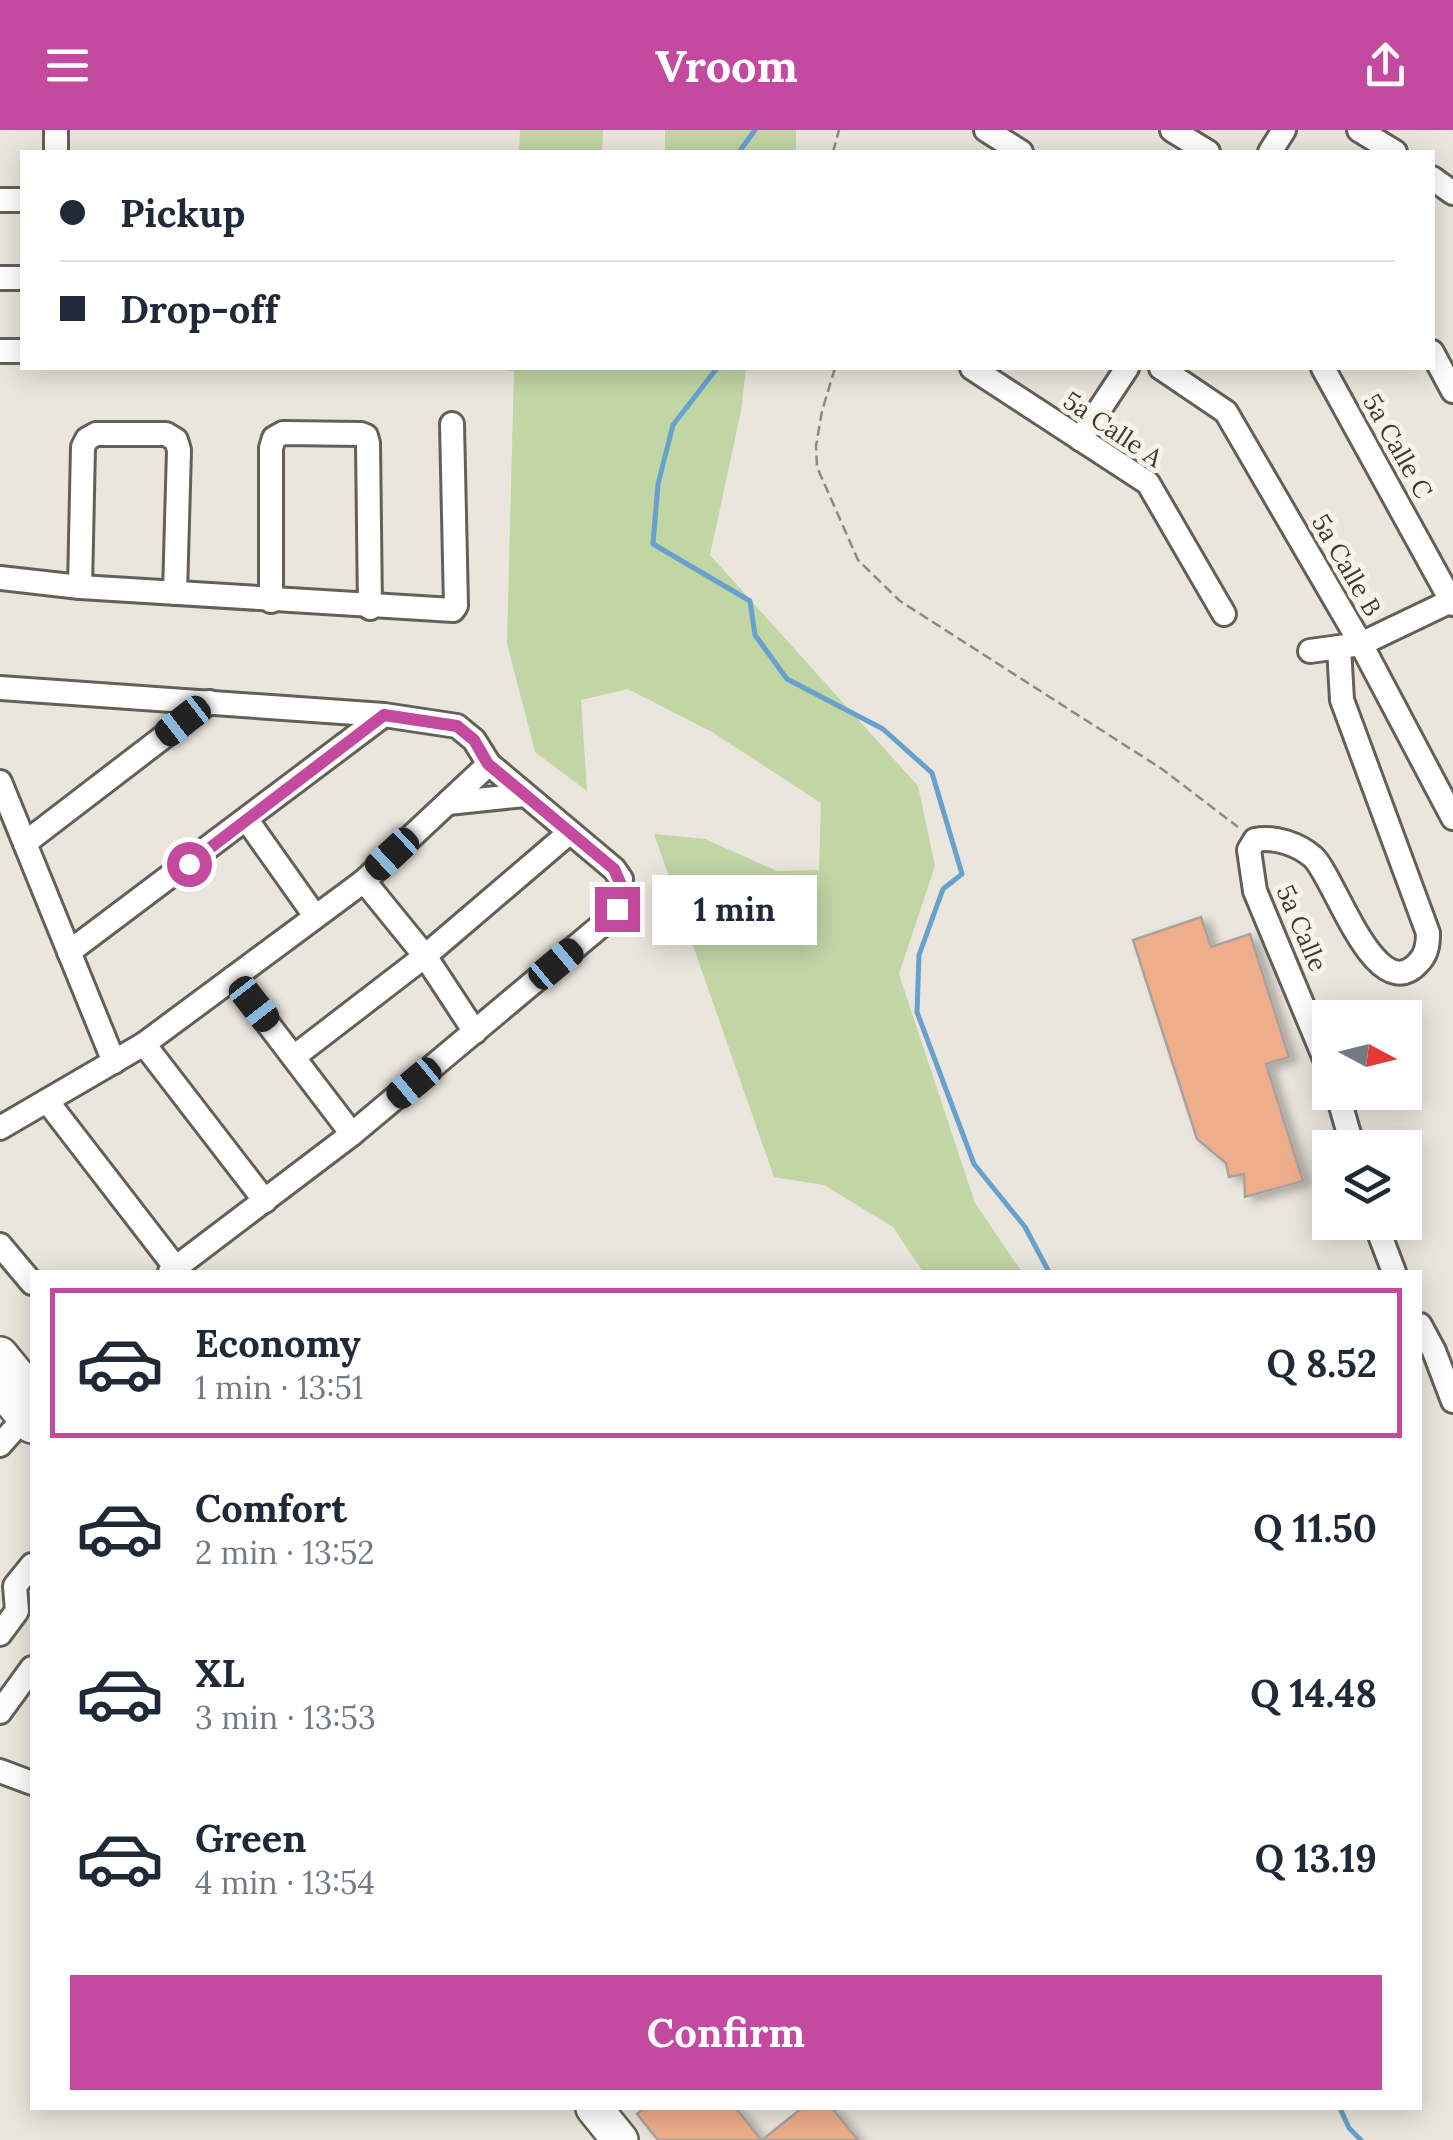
<!DOCTYPE html>
<html lang="en">
<head>
<meta charset="utf-8">
<style>
	:root { --surface:#fff; --page:#f2f2f3; --text:#1f2937; --muted:#747a83; --line:#e0e1e3; --accent:#c34a9e }
	body { margin:0; font-family:Lora,serif; background:var(--page); color:var(--text); height:100vh; display:flex; flex-direction:column; font-size:38px; white-space:nowrap }
	* { box-sizing:border-box; margin:0 }
	p { font-size:32px; color:var(--muted) }
	.icon { flex:none; width:55px; height:55px; fill:none; stroke:currentColor; stroke-width:2; stroke-linecap:round; stroke-linejoin:round }
	.map { position:relative; flex:1; overflow:hidden }
	.drawer { position:absolute; left:30px; top:1140px; width:1392px; height:840px; display:flex; flex-direction:column; background:var(--surface); border-radius:0px; box-shadow:0 5px 25px #0003 }
	.drawer>* { flex:none }
	.banner { position:absolute; left:20px; top:20px; width:1415px; height:220px; border-radius:0px; box-shadow:0 5px 25px #0003; display:grid; align-content:center; height:220px; padding:0 40px; background:var(--surface) }
	.needle { width:65px; rotate:97deg }
	.controls { position:absolute; left:1312px; top:870px; display:grid; gap:20px }
	.controls a { display:grid; place-items:center; width:110px; height:110px; border-radius:0px; background:var(--surface); box-shadow:0 5px 25px #0003; font-size:50px }
	.end { position:absolute; width:45px; height:45px; margin:-22px; border:12px solid #c34a9e; background:#fff; box-shadow:0 0 0 5px #fff }
	.from { border-radius:50% }
	.bubble { position:absolute; height:70px; border-radius:0px; background:var(--surface); box-shadow:0 5px 25px #0003; font-size:32px; font-weight:700; line-height:70px; text-align:center }
	.car { position:absolute; width:30px; height:60px; margin:-30px -15px; border-radius:12px; box-shadow:0 0 8px 2px #0007; background:linear-gradient(#222 24%,#8ab4d8 0 40%,#222 0 76%,#8ab4d8 0 86%,#222 0) }
	.banner b { display:flex; align-items:center; gap:35px; height:95px; font-size:38px }
	.banner b+b { border-top:2px solid var(--line) }
	.banner i { width:25px; height:25px; background:var(--text) }
	ul { padding:18px 0 0; list-style:none }
	li { display:flex; align-items:center; gap:30px; height:150px; margin:0 20px 15px; padding:0 20px; border:5px solid transparent; border-radius:0px }
	li div { flex:1 }
	li b { display:block; font-size:38px }
	li em { font-style:normal; font-weight:700 }
	li.active { border-color:var(--accent) }
	li>.icon { width:90px; height:90px; stroke-width:1.5 }
	.cta { display:flex; gap:20px; margin-top:auto; padding:20px 40px }
	.cta a { flex:1; height:115px; border-radius:0px; background:var(--accent); color:#fff; font-size:40px; font-weight:700; line-height:115px; text-align:center }
	header { display:flex; justify-content:space-between; align-items:center; height:130px; padding:0 40px; background:var(--accent); color:#fff; font-size:45px; font-weight:700 }
	.map>svg:first-child { display:block }
	.green { fill:#c1d5a5 }
	.lines { fill:none; stroke-linecap:round; stroke-linejoin:round }
	.stream { stroke:#67a1ce; stroke-width:5 }
	.building { fill:#eead8b; stroke:#aba19c; stroke-width:2.5; filter:url(#shadow) }
	.minor-casing { stroke:#636058; stroke-width:28 }
	.highway-casing { stroke:#636058; stroke-width:40 }
	.path { stroke:#8d8a84; stroke-width:2.5; stroke-dasharray:10 5; stroke-linecap:butt }
	.minor { stroke:#fff; stroke-width:22 }
	.highway { stroke:#fff; stroke-width:35 }
	.route { stroke:#c34a9e; stroke-width:12 }
	.labels { text-anchor:middle; dominant-baseline:central; stroke-width:10; stroke-linejoin:round; paint-order:stroke }
	.street-label { font-size:25px; fill:#3a3935; stroke:#f7f3ea }
</style>
</head>
<body>
<header><svg class="icon" aria-label="menu" viewBox="0 0 24 24"><path d="M4 6h16M4 12h16M4 18h16"/></svg>Vroom<svg class="icon" aria-label="share" viewBox="0 0 24 24"><path d="M12 15V3M7 8l5-5 5 5M5 13v7h14v-7"/></svg></header>
<div class="map">
<svg width="1453" height="2010" viewBox="0 0 1453 2010">
	<defs>
		<filter id="shadow"><feDropShadow dx="8" dy="4.5" stdDeviation="5" flood-color="#0004"/></filter>
	</defs>
	<rect width="100%" height="100%" fill="#eae6dd"/>
	<g class="green">
		<polygon points="520,0 603,0 602,22 519,22"/>
		<rect x="665" y="0" width="131" height="22"/>
		<polygon points="483,238 746,238 741,281 710,425 918,656 935,736 899,844 975,1073 1022,1142 923,1142 893,1097 824,1055 774,1047 654,704 705,709 777,741 819,740 821,673 712,602 628,559 581,570 587,661 535,622 507,513 514,241"/>
	</g>
	<g class="lines">
		<g class="stream">
			<polyline points="739,22 755,0"/>
			<polyline points="717,238 673,295 658,354 653,414 750,471 755,505 787,549 883,599 932,643 962,744 943,759 919,825 917,882 974,1034 1025,1097 1049,1142"/>
			<polyline points="1340,1978 1349,1998 1361,2010"/>
		</g>
	</g>
	<g class="building">
		<polygon points="1201,787 1211,817 1250,804 1289,927 1266,934 1303,1051 1245,1067 1244,1044 1229,1047 1226,1033 1197,1009 1133,810"/>
		<polygon points="644,1978 736,1978 761,2010 658,2010 637,1984"/>
		<polygon points="802,1978 832,1978 858,2010 762,2010"/>
	</g>
	<g class="lines">
		<g class="minor-casing">
			<g id="minor">
				<polyline points="56,0 56,22"/>
				<polyline points="986,0 1021,22"/>
				<polyline points="1172,0 1208,22"/>
				<polyline points="1359,0 1395,22"/>
				<polyline points="1270,22 1284,0"/>
				<polyline points="1432,48 1453,63"/>
				<polyline points="0,70 22,70"/>
				<polyline points="0,148 22,148"/>
				<polyline points="0,221 22,221"/>
				<polyline points="1432,222 1453,261"/>
				<polyline points="972,238 1148,353 1224,484"/>
				<polyline points="1161,238 1226,282 1361,514 1453,688"/>
				<polyline points="1323,238 1453,474"/>
				<polyline points="1080,309 1127,238"/>
				<polyline points="0,448 80,457 453,480 456,476 452,294"/>
				<polyline points="80,457 83,317 87,309 96,304 166,304 176,310 179,320 175,463"/>
				<polyline points="271,471 271,318 274,308 283,303 361,304 366,306 368,313 370,478"/>
				<polyline points="1310,521 1361,514 1453,470"/>
				<polyline points="0,558 384,585 457,596 474,610 489,634 614,739 621,749 617,779 609,789 352,1004 170,1142"/>
				<polyline points="0,652 114,932"/>
				<polyline points="448,673 525,665"/>
				<polyline points="247,690 315,786"/>
				<polyline points="25,713 209,572"/>
				<polyline points="364,751 425,826 475,902"/>
				<polyline points="69,822 384,585"/>
				<polyline points="233,848 352,1004"/>
				<polyline points="144,914 265,1071"/>
				<polyline points="295,926 425,826 569,703"/>
				<path d="M 1330,941 L 1255,761 L 1249,720 L 1255,710 C 1274,706 1298,714 1313,727 C 1335,747 1376,881 1419,832 C 1427,824 1428,814 1428,803 L 1342,570 L 1339,518"/>
				<polyline points="1337,962 1353,1018"/>
				<polyline points="47,971 176,1138"/>
				<polyline points="0,998 144,914 364,751 489,634"/>
				<polyline points="1375,1092 1394,1142"/>
				<polyline points="0,1115 32,1153"/>
				<polyline points="1420,1195 1434,1221 1453,1271"/>
				<polyline points="0,1315 26,1286"/>
				<polyline points="0,1504 17,1481 15,1456 32,1435"/>
				<polyline points="0,1582 32,1538"/>
				<polyline points="0,1641 32,1653"/>
			</g>
		</g>
		<g class="highway-casing">
			<g id="highway">
				<polyline points="0,1225 32,1264"/>
				<polyline points="0,1257 32,1295"/>
				<polyline points="594,1978 620,2010"/>
			</g>
		</g>
		<g class="path">
			<polyline points="833,22 839,0"/>
			<polyline points="835,238 822,281 816,316 817,337 858,430 900,471 1162,639 1238,697"/>
		</g>
		<use href="#minor" class="minor"/>
		<use href="#highway" class="highway"/>
	</g>
	<g class="lines">
		<polyline class="route" points="189,734 384,585 457,596 474,610 488,634 614,739 622,757 617,779"/>
	</g>
	<g class="labels">
		<g class="street-label">
			<text transform="translate(1113 299) rotate(34)">5a Calle A</text>
			<text transform="translate(1398 316) rotate(61)">5a Calle C</text>
			<text transform="translate(1347 435) rotate(60)">5a Calle B</text>
			<text transform="translate(1302 798) rotate(67)">5a Calle</text>
		</g>
	</g>
</svg>
<div class="controls">
<a><svg class="needle" viewBox="-14 -14 28 28"><path d="M0-13l5 13h-10z" fill="#e53935"/><path d="M0 13l5-13h-10z" fill="#747a83"/></svg></a>
<a><svg class="icon" aria-label="layers" viewBox="0 0 24 24"><path d="M12 4l9 5-9 5-9-5zM3 14l9 5 9-5"/></svg></a>
</div>
<i class="end from" style="left:189px;top:734px"></i>
<i class="end" style="left:617px;top:779px"></i>
<div class="bubble" style="left:652px;top:745px;width:165px">1 min</div>
<i class="car" style="left:183px;top:591px;rotate:232deg"></i>
<i class="car" style="left:392px;top:724px;rotate:227deg"></i>
<i class="car" style="left:556px;top:834px;rotate:50deg"></i>
<i class="car" style="left:254px;top:874px;rotate:142deg"></i>
<i class="car" style="left:414px;top:953px;rotate:230deg"></i>
<div class="banner">
<b><i class="from"></i>Pickup</b>
<b><i></i>Drop-off</b>
</div>
<section class="drawer">
<ul>
<li class="active"><svg class="icon" aria-label="car" viewBox="0 0 24 24"><path d="M5 17H2v-5l4-1 3-4h7l3 4 3 1v5h-3M9 17h6M6 11h13"/><circle cx="7" cy="17" r="2"/><circle cx="17" cy="17" r="2"/></svg><div><b>Economy</b><p>1 min · 13:51</p></div><em>Q 8.52</em></li>
<li><svg class="icon" aria-label="car" viewBox="0 0 24 24"><path d="M5 17H2v-5l4-1 3-4h7l3 4 3 1v5h-3M9 17h6M6 11h13"/><circle cx="7" cy="17" r="2"/><circle cx="17" cy="17" r="2"/></svg><div><b>Comfort</b><p>2 min · 13:52</p></div><em>Q 11.50</em></li>
<li><svg class="icon" aria-label="car" viewBox="0 0 24 24"><path d="M5 17H2v-5l4-1 3-4h7l3 4 3 1v5h-3M9 17h6M6 11h13"/><circle cx="7" cy="17" r="2"/><circle cx="17" cy="17" r="2"/></svg><div><b>XL</b><p>3 min · 13:53</p></div><em>Q 14.48</em></li>
<li><svg class="icon" aria-label="car" viewBox="0 0 24 24"><path d="M5 17H2v-5l4-1 3-4h7l3 4 3 1v5h-3M9 17h6M6 11h13"/><circle cx="7" cy="17" r="2"/><circle cx="17" cy="17" r="2"/></svg><div><b>Green</b><p>4 min · 13:54</p></div><em>Q 13.19</em></li>
</ul>
<div class="cta"><a>Confirm</a></div>
</section>
</div>
</body>
</html>
